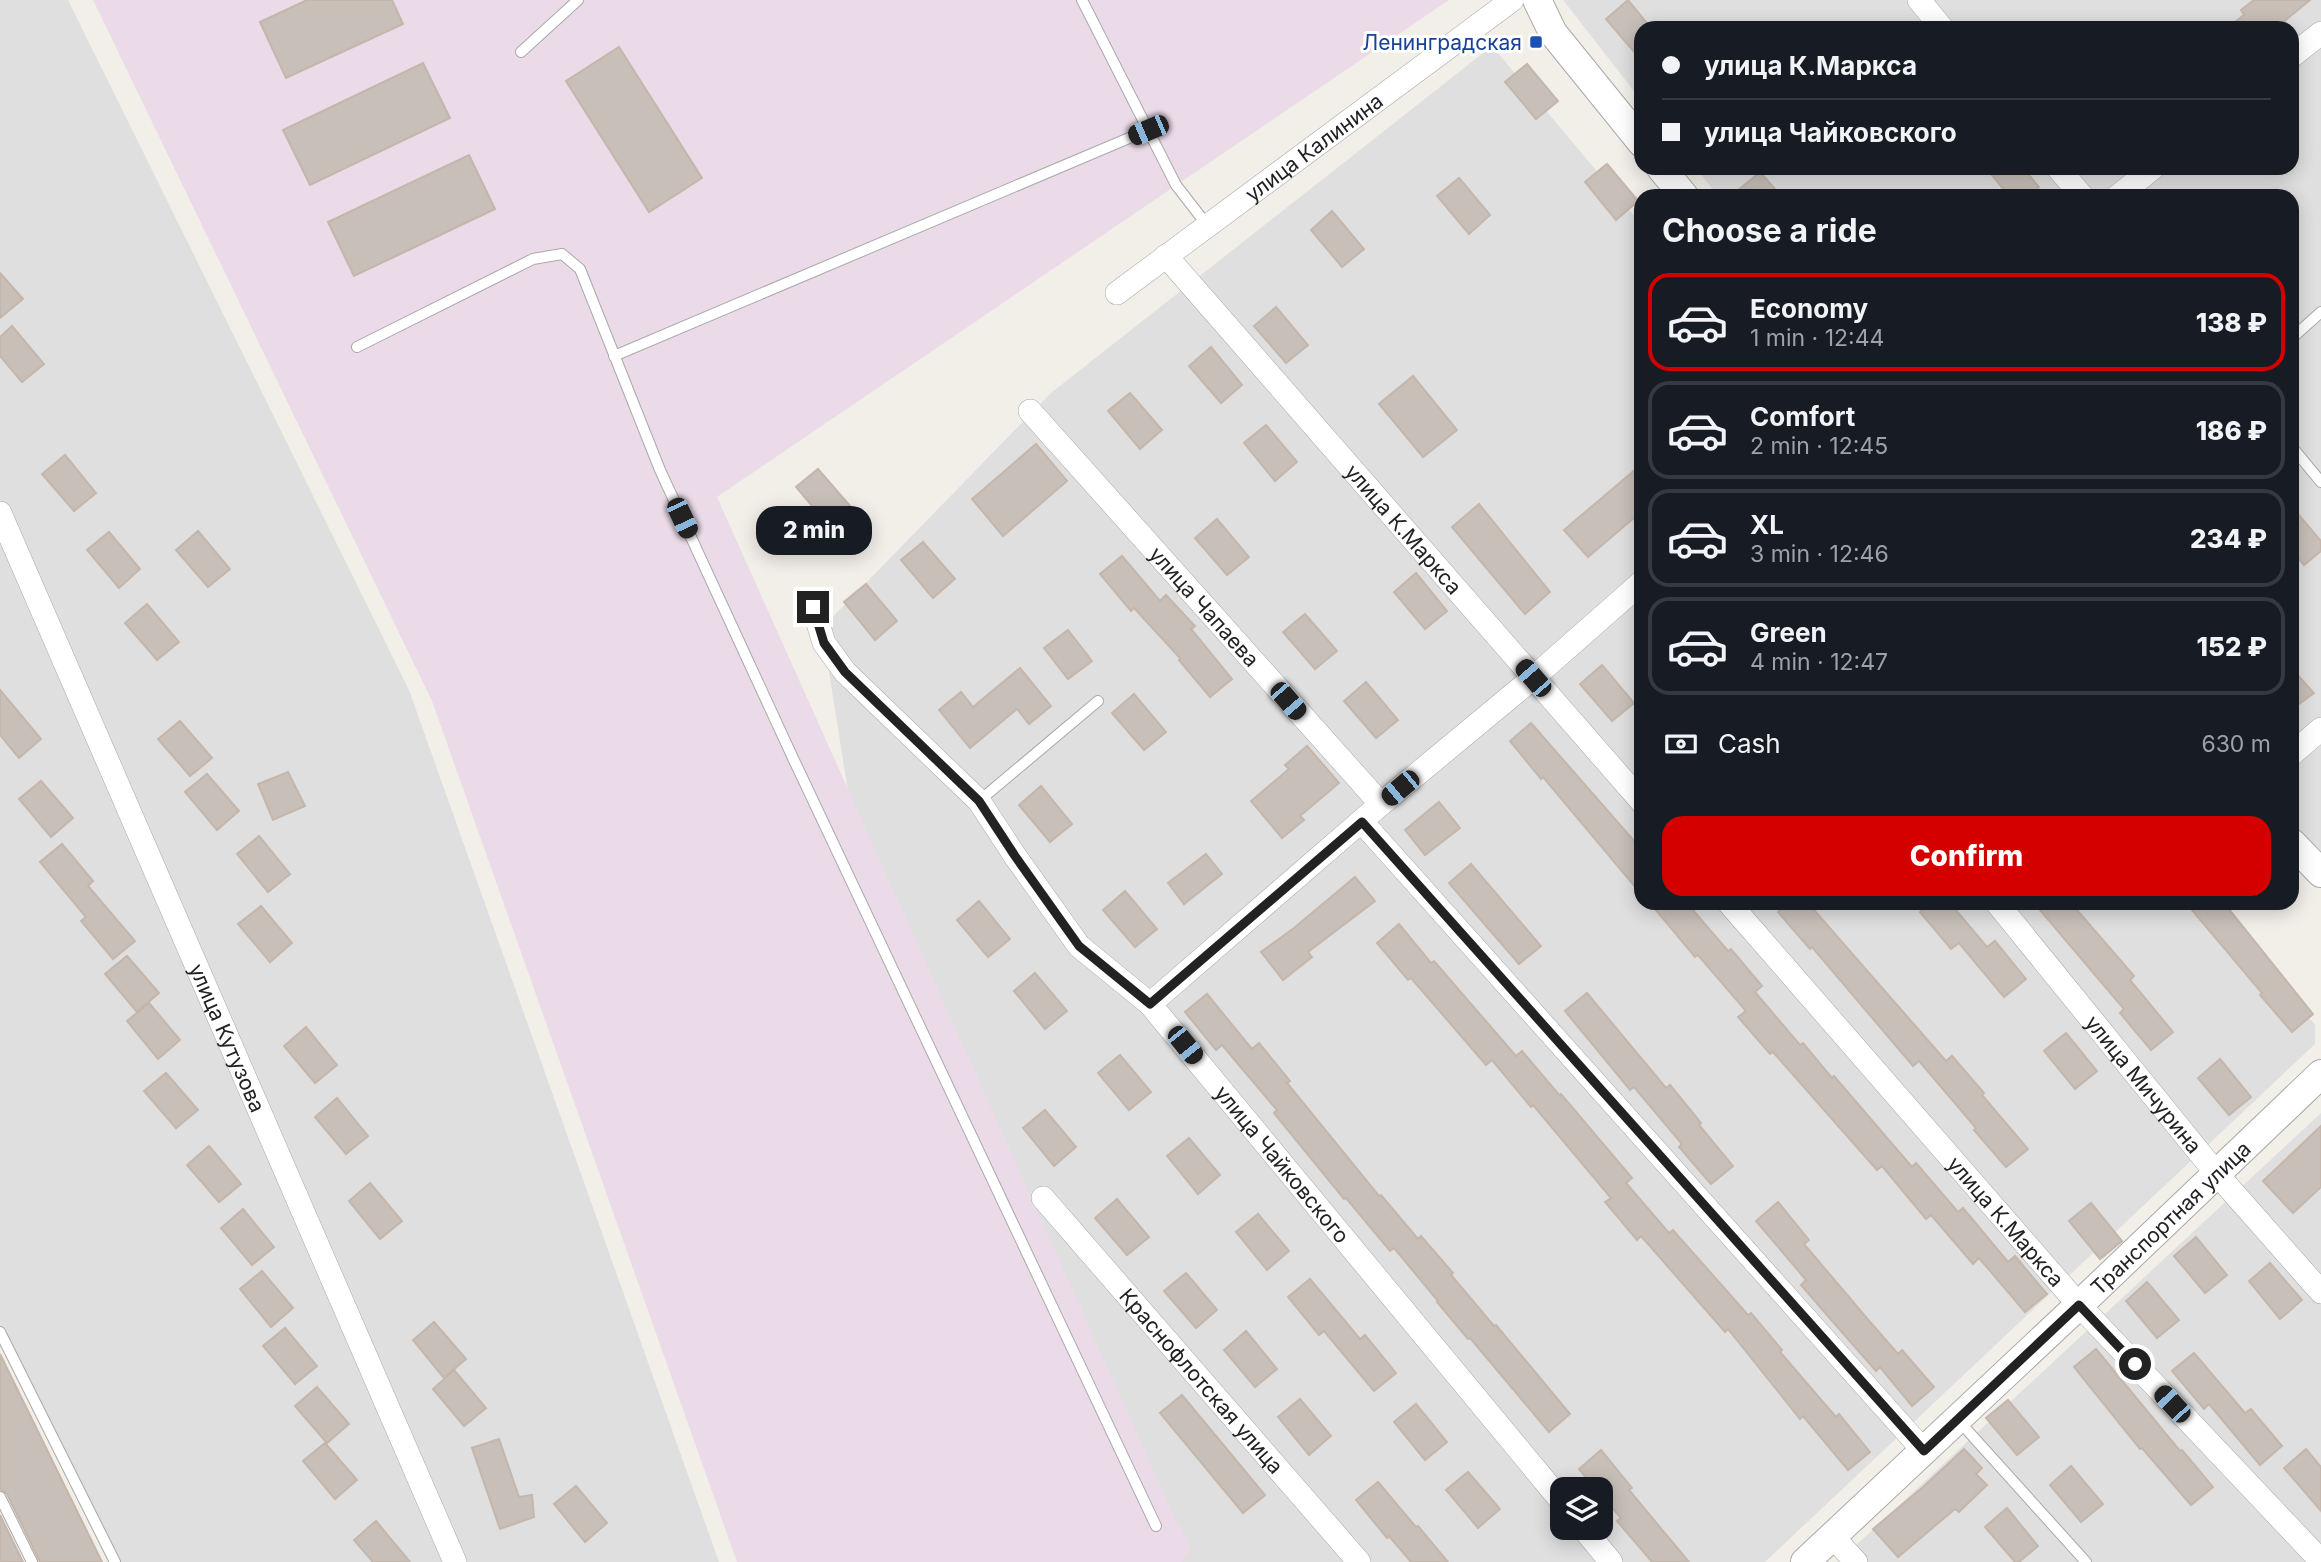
<!DOCTYPE html>
<html lang="en">
<head>
<meta charset="utf-8">
<style>
	:root { --surface:#171b24; --page:#20242c; --text:#f1f3f6; --muted:#9ea1a6; --line:#363941; --accent:#d40000 }
	body { margin:0; font-family:Inter,sans-serif; background:var(--page); color:var(--text); height:100vh; display:flex; flex-direction:column; font-size:26px; white-space:nowrap }
	* { box-sizing:border-box; margin:0 }
	p { font-size:23px; color:var(--muted) }
	.icon { flex:none; width:38px; height:38px; fill:none; stroke:currentColor; stroke-width:2; stroke-linecap:round; stroke-linejoin:round }
	.map { position:relative; flex:1; overflow:hidden }
	.panel { position:absolute; left:1634px; top:189px; width:665px; height:721px; display:flex; flex-direction:column; background:var(--surface); border-radius:21px; box-shadow:0 4px 18px #0003 }
	.panel>* { flex:none }
	.hud { position:absolute; left:1634px; top:21px; width:665px; height:154px; border-radius:21px; box-shadow:0 4px 18px #0003; display:grid; align-content:center; height:154px; padding:0 28px; background:var(--surface) }
	.controls { position:absolute; left:1550px; top:1477px; display:grid; gap:14px }
	.controls a { display:grid; place-items:center; width:63px; height:63px; border-radius:14px; background:var(--surface); box-shadow:0 4px 18px #0003; font-size:35px }
	.end { position:absolute; width:32px; height:32px; margin:-16px; border:9px solid #222; background:#fff; box-shadow:0 0 0 4px #fff }
	.from { border-radius:50% }
	.bubble { position:absolute; height:49px; border-radius:21px; background:var(--surface); box-shadow:0 4px 18px #0003; font-size:23px; font-weight:800; line-height:49px; text-align:center }
	.car { position:absolute; width:21px; height:42px; margin:-21px -10px; border-radius:9px; box-shadow:0 0 5px 2px #0007; background:linear-gradient(#222 24%,#8ab4d8 0 40%,#222 0 76%,#8ab4d8 0 86%,#222 0) }
	.hud b { display:flex; align-items:center; gap:24px; height:66px; font-size:26px }
	.hud b+b { border-top:2px solid var(--line) }
	.hud i { width:18px; height:18px; background:var(--text) }
	ul { padding:0; list-style:none }
	li { display:flex; align-items:center; gap:21px; height:98px; margin:0 14px 10px; padding:0 14px; border:4px solid var(--line); border-radius:21px }
	li div { flex:1 }
	li b { display:block; font-size:26px }
	li em { font-style:normal; font-weight:800 }
	li.current { border-color:var(--accent) }
	li>.icon { width:63px; height:63px; stroke-width:1.5 }
	h2 { padding:0 28px; font-size:32px; line-height:84px }
	.pay { display:flex; align-items:center; gap:18px; height:77px; padding:0 28px; font-size:26px }
	.pay p { margin-inline-start:auto }
	.action { display:flex; gap:14px; margin-top:auto; padding:14px 28px }
	.action a { flex:1; height:80px; border-radius:21px; background:var(--accent); color:#fff; font-size:28px; font-weight:800; line-height:80px; text-align:center }
	.map>svg:first-child { display:block }
	.residential { fill:#e0dfdf; fill-rule:evenodd }
	.industrial { fill:#ebdbe8 }
	.building { fill:#c7bfb8; stroke:#c4b6ab; stroke-width:2 }
	.lines { fill:none; stroke-linecap:round; stroke-linejoin:round }
	.service-casing { stroke:#a9a9a9; stroke-width:12 }
	.minor-casing { stroke:#a9a9a9; stroke-width:24 }
	.tertiary-casing { stroke:#a9a9a9; stroke-width:30 }
	.service { stroke:#fff; stroke-width:10 }
	.minor { stroke:#fff; stroke-width:23 }
	.tertiary { stroke:#fff; stroke-width:28 }
	.route { stroke:#222; stroke-width:9 }
	.transit-dot { fill:#1a4fb4; stroke:#fff; stroke-width:2.5 }
	.labels { text-anchor:middle; dominant-baseline:central; stroke-width:6; stroke-linejoin:round; paint-order:stroke }
	.transit-label { font-size:21px; fill:#164399; stroke:#fff; text-anchor:end }
	.street-label { font-size:21px; fill:#222; stroke:#fff }
</style>
</head>
<body>
<div class="map">
<svg width="2321" height="1562" viewBox="0 0 2321 1562">
	<rect width="100%" height="100%" fill="#f2efe9"/>
	<g class="residential">
		<polygon points="0,0 68,0 409,690 719,1562 108,1562 0,1340"/>
		<polygon points="1563,0 2321,0 2321,860 2292,830 2292,196 1718,196 1696,168 2292,168 2292,28 1642,28 1641,100"/>
		<path d="M 1492,46 L 1641,224 L 1642,903 L 2212,903 L 2315,1025 L 2315,1044 L 1765,1562 L 1176,1562 L 854,829 L 822,628 L 1051,393 ZM 1563,1489 L 1601,1489 L 1601,1528 L 1563,1528 Z"/>
		<polygon points="2321,1113 2321,1562 1838,1562"/>
	</g>
	<polygon class="industrial" points="93,0 1449,0 717,497 1174,1516 1191,1547 1182,1562 737,1562 432,701"/>
	<g class="building">
		<polygon points="307,0 392,0 403,24 286,78 260,22"/>
		<polygon points="1628,0 1651,28 1642,28 1642,61 1606,19"/>
		<polygon points="2254,0 2310,0 2276,28 2227,28 2244,15 2241,10"/>
		<polygon points="619,47 702,178 649,212 566,81"/>
		<polygon points="423,63 450,118 310,185 283,130"/>
		<polygon points="1527,64 1558,101 1536,119 1505,82"/>
		<polygon points="469,155 495,209 354,276 328,222"/>
		<polygon points="1607,164 1638,201 1616,220 1585,182"/>
		<polygon points="1986,168 2023,168 2039,187 2028,196 2009,196"/>
		<polygon points="1760,172 1781,196 1731,196"/>
		<polygon points="1459,178 1490,215 1469,234 1437,196"/>
		<polygon points="1332,211 1364,249 1342,267 1311,230"/>
		<polygon points="0,273 23,299 0,318"/>
		<polygon points="1276,307 1308,345 1286,363 1254,326"/>
		<polygon points="12,326 44,364 22,382 0,356 0,337"/>
		<polygon points="1211,347 1242,385 1221,403 1189,366"/>
		<polygon points="1413,376 1457,430 1423,457 1379,404"/>
		<polygon points="1130,393 1162,430 1140,449 1108,411"/>
		<polygon points="1266,425 1297,462 1275,481 1244,443"/>
		<polygon points="1036,444 1067,481 1003,536 972,499"/>
		<polygon points="65,455 96,493 74,511 42,474"/>
		<polygon points="1642,464 1642,511 1588,557 1564,530"/>
		<polygon points="818,469 850,506 828,525 796,487"/>
		<polygon points="1479,504 1550,592 1525,614 1452,527"/>
		<polygon points="2292,507 2321,541 2321,551 2304,565 2292,551"/>
		<polygon points="1217,519 1249,557 1227,575 1195,538"/>
		<polygon points="198,531 230,569 208,587 176,550"/>
		<polygon points="109,532 140,569 119,588 87,550"/>
		<polygon points="923,542 955,579 933,598 901,560"/>
		<polygon points="1122,556 1160,601 1166,595 1195,626 1191,629 1232,679 1210,697 1179,660 1180,658 1134,608 1131,611 1100,574"/>
		<polygon points="1416,573 1447,611 1425,629 1394,592"/>
		<polygon points="866,584 897,621 875,640 844,602"/>
		<polygon points="147,604 179,642 157,660 125,623"/>
		<polygon points="1305,614 1337,651 1315,669 1283,632"/>
		<polygon points="1068,630 1092,661 1068,679 1044,648"/>
		<polygon points="1602,665 1634,703 1612,721 1580,684"/>
		<polygon points="1020,668 1051,706 1029,724 1017,709 970,748 939,710 961,692 973,707"/>
		<polygon points="2292,669 2314,693 2292,709"/>
		<polygon points="1366,682 1398,720 1376,738 1344,701"/>
		<polygon points="0,690 41,739 19,758 0,735"/>
		<polygon points="1134,694 1166,732 1144,750 1112,713"/>
		<polygon points="180,721 212,758 190,776 158,739"/>
		<polygon points="1531,723 1642,850 1642,895 1543,777 1541,779 1510,741"/>
		<polygon points="1307,746 1339,783 1300,816 1304,820 1282,838 1251,801 1289,769 1285,765"/>
		<polygon points="288,772 305,806 273,820 258,784"/>
		<polygon points="207,774 239,811 217,830 185,792"/>
		<polygon points="41,781 73,818 51,837 19,799"/>
		<polygon points="1041,786 1072,824 1050,842 1019,805"/>
		<polygon points="1439,802 1460,828 1425,855 1405,830"/>
		<polygon points="259,836 290,874 268,892 237,854"/>
		<polygon points="62,844 93,881 88,886 135,941 113,959 81,921 86,917 40,862"/>
		<polygon points="1206,854 1222,874 1184,904 1168,883"/>
		<polygon points="1471,864 1541,946 1519,964 1449,883"/>
		<polygon points="1355,877 1375,901 1308,952 1312,957 1283,980 1261,952 1294,928"/>
		<polygon points="1125,891 1157,929 1135,947 1103,910"/>
		<polygon points="979,901 1010,939 988,957 957,920"/>
		<polygon points="1650,903 1687,903 1728,951 1731,949 1762,986 1755,992 1800,1045 1803,1043 1832,1078 1834,1076 1912,1167 1916,1163 1958,1212 1963,1208 2008,1262 2015,1256 2047,1294 2025,1312 1979,1258 1973,1264 1931,1215 1926,1219 1882,1166 1877,1170 1773,1052 1770,1054 1738,1017 1746,1011 1698,955 1695,957"/>
		<polygon points="1789,903 1808,903 1946,1061 1952,1056 1984,1093 1982,1095 2028,1149 2006,1167 1974,1130 1976,1128 1919,1061 1913,1066 1812,947 1810,949 1778,912"/>
		<polygon points="1930,903 1950,903 1987,947 1995,941 2026,979 2004,997 1959,943 1951,949 1920,912"/>
		<polygon points="2034,903 2071,903 2134,976 2130,980 2173,1032 2151,1050 2120,1013 2124,1009"/>
		<polygon points="2186,903 2224,903 2313,1014 2292,1032 2260,995 2262,993"/>
		<polygon points="261,906 292,943 270,962 238,924"/>
		<polygon points="1399,924 1431,963 1434,961 1516,1056 1522,1051 1560,1096 1561,1094 1632,1178 1626,1183 1669,1233 1673,1230 1748,1315 1751,1313 1782,1350 1780,1352 1836,1417 1839,1414 1870,1452 1848,1470 1803,1416 1800,1419 1728,1329 1725,1332 1641,1236 1637,1240 1605,1202 1611,1198 1533,1105 1531,1107 1492,1060 1486,1065 1411,978 1408,980 1377,943"/>
		<polygon points="127,956 159,993 137,1012 105,974"/>
		<polygon points="1035,973 1067,1011 1045,1029 1014,991"/>
		<polygon points="1587,993 1666,1088 1670,1085 1701,1123 1699,1125 1733,1166 1711,1184 1679,1147 1682,1144 1634,1087 1630,1090 1565,1011"/>
		<polygon points="1207,994 1252,1049 1259,1043 1290,1081 1287,1083 1379,1196 1381,1195 1418,1239 1421,1236 1453,1273 1451,1275 1494,1326 1496,1325 1570,1414 1549,1432 1470,1338 1468,1339 1437,1302 1438,1301 1394,1248 1390,1251 1346,1198 1344,1199 1274,1113 1277,1110 1222,1045 1216,1050 1185,1012"/>
		<polygon points="149,1003 180,1040 158,1059 127,1021"/>
		<polygon points="306,1027 337,1065 315,1083 284,1046"/>
		<polygon points="2066,1033 2097,1071 2075,1089 2044,1051"/>
		<polygon points="1120,1055 1151,1092 1129,1110 1098,1073"/>
		<polygon points="2220,1059 2251,1097 2229,1115 2198,1078"/>
		<polygon points="166,1073 198,1110 176,1128 144,1091"/>
		<polygon points="337,1098 368,1136 346,1154 315,1117"/>
		<polygon points="1045,1110 1076,1147 1054,1166 1023,1128"/>
		<polygon points="2321,1126 2321,1187 2293,1213 2263,1181"/>
		<polygon points="1189,1138 1220,1175 1198,1194 1167,1156"/>
		<polygon points="209,1146 241,1184 219,1202 187,1165"/>
		<polygon points="370,1183 402,1221 380,1239 349,1201"/>
		<polygon points="1117,1199 1149,1237 1127,1255 1095,1218"/>
		<polygon points="1778,1202 1809,1240 1804,1244 1865,1316 1898,1354 1902,1350 1934,1387 1912,1406 1880,1367 1876,1371 1833,1322 1801,1285 1806,1280 1756,1221"/>
		<polygon points="2091,1203 2122,1241 2100,1259 2069,1221"/>
		<polygon points="243,1209 274,1247 252,1265 221,1228"/>
		<polygon points="1258,1214 1289,1251 1267,1270 1236,1232"/>
		<polygon points="2196,1237 2227,1275 2205,1293 2174,1256"/>
		<polygon points="2270,1263 2302,1300 2280,1319 2249,1281"/>
		<polygon points="262,1271 293,1308 271,1327 240,1289"/>
		<polygon points="1186,1273 1217,1310 1196,1328 1164,1291"/>
		<polygon points="1310,1279 1360,1339 1365,1335 1396,1373 1374,1391 1324,1331 1319,1335 1288,1297"/>
		<polygon points="2147,1282 2179,1320 2157,1338 2126,1301"/>
		<polygon points="434,1322 466,1359 444,1378 413,1340"/>
		<polygon points="285,1328 317,1366 295,1384 263,1346"/>
		<polygon points="1246,1331 1277,1369 1255,1387 1224,1350"/>
		<polygon points="2096,1349 2180,1451 2182,1450 2213,1487 2191,1505 2142,1448 2140,1449 2074,1367"/>
		<polygon points="2194,1353 2245,1413 2251,1409 2282,1446 2260,1465 2209,1404 2204,1409 2172,1371"/>
		<polygon points="0,1354 102,1562 40,1562 7,1494 0,1489"/>
		<polygon points="454,1370 486,1408 464,1426 433,1389"/>
		<polygon points="317,1387 349,1424 327,1443 295,1406"/>
		<polygon points="1182,1395 1265,1495 1243,1513 1160,1413"/>
		<polygon points="1300,1399 1331,1436 1309,1455 1278,1417"/>
		<polygon points="2008,1400 2039,1437 2017,1455 1986,1418"/>
		<polygon points="1416,1404 1447,1442 1425,1460 1394,1422"/>
		<polygon points="499,1439 519,1497 532,1495 534,1517 500,1529 472,1448"/>
		<polygon points="325,1443 357,1480 335,1499 303,1461"/>
		<polygon points="1964,1449 1982,1468 1976,1474 1987,1485 1959,1512 1955,1509 1898,1557 1873,1529 1923,1487"/>
		<polygon points="2306,1449 2321,1467 2321,1511 2284,1468"/>
		<polygon points="1601,1450 1632,1488 1629,1490 1689,1562 1652,1562 1617,1521 1621,1518 1601,1495 1601,1489 1596,1489 1579,1469"/>
		<polygon points="2071,1466 2103,1504 2081,1522 2050,1485"/>
		<polygon points="1468,1472 1500,1509 1478,1528 1446,1490"/>
		<polygon points="1378,1482 1416,1527 1418,1526 1448,1562 1411,1562 1389,1536 1387,1538 1356,1500"/>
		<polygon points="576,1486 607,1523 585,1542 554,1504"/>
		<polygon points="2007,1508 2038,1546 2019,1562 2015,1562 1985,1527"/>
		<polygon points="0,1515 23,1562 0,1562"/>
		<polygon points="376,1521 410,1562 373,1562 354,1540"/>
	</g>
	<g class="lines">
		<g class="service-casing">
			<g id="service">
				<polyline points="1082,0 1176,185 1207,225"/>
				<polyline points="521,52 578,0"/>
				<polyline points="2292,338 2321,312"/>
				<polyline points="357,347 533,259 562,254 580,269 660,470 792,756 1156,1526"/>
				<polyline points="614,356 1148,130"/>
				<polyline points="2292,447 2321,482"/>
				<polyline points="979,801 1098,701"/>
				<polyline points="0,1332 115,1562"/>
				<polyline points="1958,1420 2086,1562"/>
				<polyline points="0,1497 32,1562"/>
			</g>
		</g>
		<g class="minor-casing">
			<g id="minor">
				<polyline points="1919,0 1942,28"/>
				<polyline points="2292,56 2321,33"/>
				<polyline points="2058,168 2082,196"/>
				<polyline points="2118,196 2153,168"/>
				<path id="s1" d="M 1166,256 L 1642,802"/>
				<path id="s2" d="M 1117,293 L 1512,0"/>
				<path id="s3" d="M 1030,411 L 1381,804"/>
				<path id="s4" d="M 0,513 L 455,1562"/>
				<path id="s5" d="M 813,607 L 824,643 L 845,672 L 979,801 L 1015,856 L 1079,946 L 1150,1004 L 1563,1503"/>
				<polyline points="2292,754 2321,729"/>
				<polyline points="1362,822 1924,1451"/>
				<path id="s6" d="M 1729,903 L 2079,1305 L 2321,1561"/>
				<path id="s7" d="M 1997,903 L 2216,1173 L 2321,1292"/>
				<polyline points="1150,1004 1381,804 1533,678 1642,582"/>
				<path id="s8" d="M 1043,1198 L 1359,1562"/>
				<polyline points="1583,1528 1611,1562"/>
				<polyline points="1832,1536 1856,1562"/>
			</g>
		</g>
		<g class="tertiary-casing">
			<g id="tertiary">
				<polyline points="1537,0 1553,33 1642,143"/>
				<polyline points="1661,168 1684,196"/>
				<polyline points="2292,843 2321,873"/>
				<path id="s9" d="M 1805,1562 L 2079,1305 L 2321,1074"/>
			</g>
		</g>
		<use href="#service" class="service"/>
		<use href="#minor" class="minor"/>
		<use href="#tertiary" class="tertiary"/>
	</g>
	<g class="lines">
		<polyline class="route" points="813,607 824,643 845,672 979,801 1015,856 1079,946 1150,1004 1362,822 1924,1451 2079,1305 2135,1364"/>
	</g>
	<rect class="transit-dot" x="1529" y="35" width="14" height="14" rx="3.5"/>
	<g class="labels">
		<g class="transit-label">
			<text x="1522" y="42">Ленинградская</text>
		</g>
		<g class="street-label">
			<text stroke="none"><textPath href="#s2" startOffset="245">улица Калинина</textPath></text>
			<text stroke="none"><textPath href="#s1" startOffset="362">улица К.Маркса</textPath></text>
			<text stroke="none"><textPath href="#s3" startOffset="262">улица Чапаева</textPath></text>
			<text stroke="none"><textPath href="#s4" startOffset="572">улица Кутузова</textPath></text>
			<text stroke="none"><textPath href="#s7" startOffset="233">улица Мичурина</textPath></text>
			<text stroke="none"><textPath href="#s5" startOffset="735">улица Чайковского</textPath></text>
			<text stroke="none"><textPath href="#s9" startOffset="502">Транспортная улица</textPath></text>
			<text stroke="none"><textPath href="#s6" startOffset="422">улица К.Маркса</textPath></text>
			<text stroke="none"><textPath href="#s8" startOffset="242">Краснофлотская улица</textPath></text>
		</g>
	</g>
</svg>
<div class="controls">
<a><svg class="icon" aria-label="layers" viewBox="0 0 24 24"><path d="M12 4l9 5-9 5-9-5zM3 14l9 5 9-5"/></svg></a>
</div>
<i class="end from" style="left:2135px;top:1364px"></i>
<i class="end" style="left:813px;top:607px"></i>
<div class="bubble" style="left:756px;top:506px;width:116px">2 min</div>
<i class="car" style="left:1148px;top:130px;rotate:247deg"></i>
<i class="car" style="left:682px;top:518px;rotate:155deg"></i>
<i class="car" style="left:1533px;top:678px;rotate:319deg"></i>
<i class="car" style="left:1288px;top:701px;rotate:139deg"></i>
<i class="car" style="left:1400px;top:788px;rotate:230deg"></i>
<i class="car" style="left:1185px;top:1045px;rotate:141deg"></i>
<i class="car" style="left:2172px;top:1404px;rotate:317deg"></i>
<div class="hud">
<b><i class="from"></i>улица К.Маркса</b>
<b><i></i>улица Чайковского</b>
</div>
<section class="panel">
<h2>Choose a ride</h2>
<ul>
<li class="current"><svg class="icon" aria-label="car" viewBox="0 0 24 24"><path d="M5 17H2v-5l4-1 3-4h7l3 4 3 1v5h-3M9 17h6M6 11h13"/><circle cx="7" cy="17" r="2"/><circle cx="17" cy="17" r="2"/></svg><div><b>Economy</b><p>1 min · 12:44</p></div><em>138 ₽</em></li>
<li><svg class="icon" aria-label="car" viewBox="0 0 24 24"><path d="M5 17H2v-5l4-1 3-4h7l3 4 3 1v5h-3M9 17h6M6 11h13"/><circle cx="7" cy="17" r="2"/><circle cx="17" cy="17" r="2"/></svg><div><b>Comfort</b><p>2 min · 12:45</p></div><em>186 ₽</em></li>
<li><svg class="icon" aria-label="car" viewBox="0 0 24 24"><path d="M5 17H2v-5l4-1 3-4h7l3 4 3 1v5h-3M9 17h6M6 11h13"/><circle cx="7" cy="17" r="2"/><circle cx="17" cy="17" r="2"/></svg><div><b>XL</b><p>3 min · 12:46</p></div><em>234 ₽</em></li>
<li><svg class="icon" aria-label="car" viewBox="0 0 24 24"><path d="M5 17H2v-5l4-1 3-4h7l3 4 3 1v5h-3M9 17h6M6 11h13"/><circle cx="7" cy="17" r="2"/><circle cx="17" cy="17" r="2"/></svg><div><b>Green</b><p>4 min · 12:47</p></div><em>152 ₽</em></li>
</ul>
<div class="pay"><svg class="icon" aria-label="cash" viewBox="0 0 24 24"><path d="M3 7h18v10H3z"/><circle cx="12" cy="12" r="2"/></svg>Cash<p>630 m</p></div>
<div class="action"><a>Confirm</a></div>
</section>
</div>
</body>
</html>
